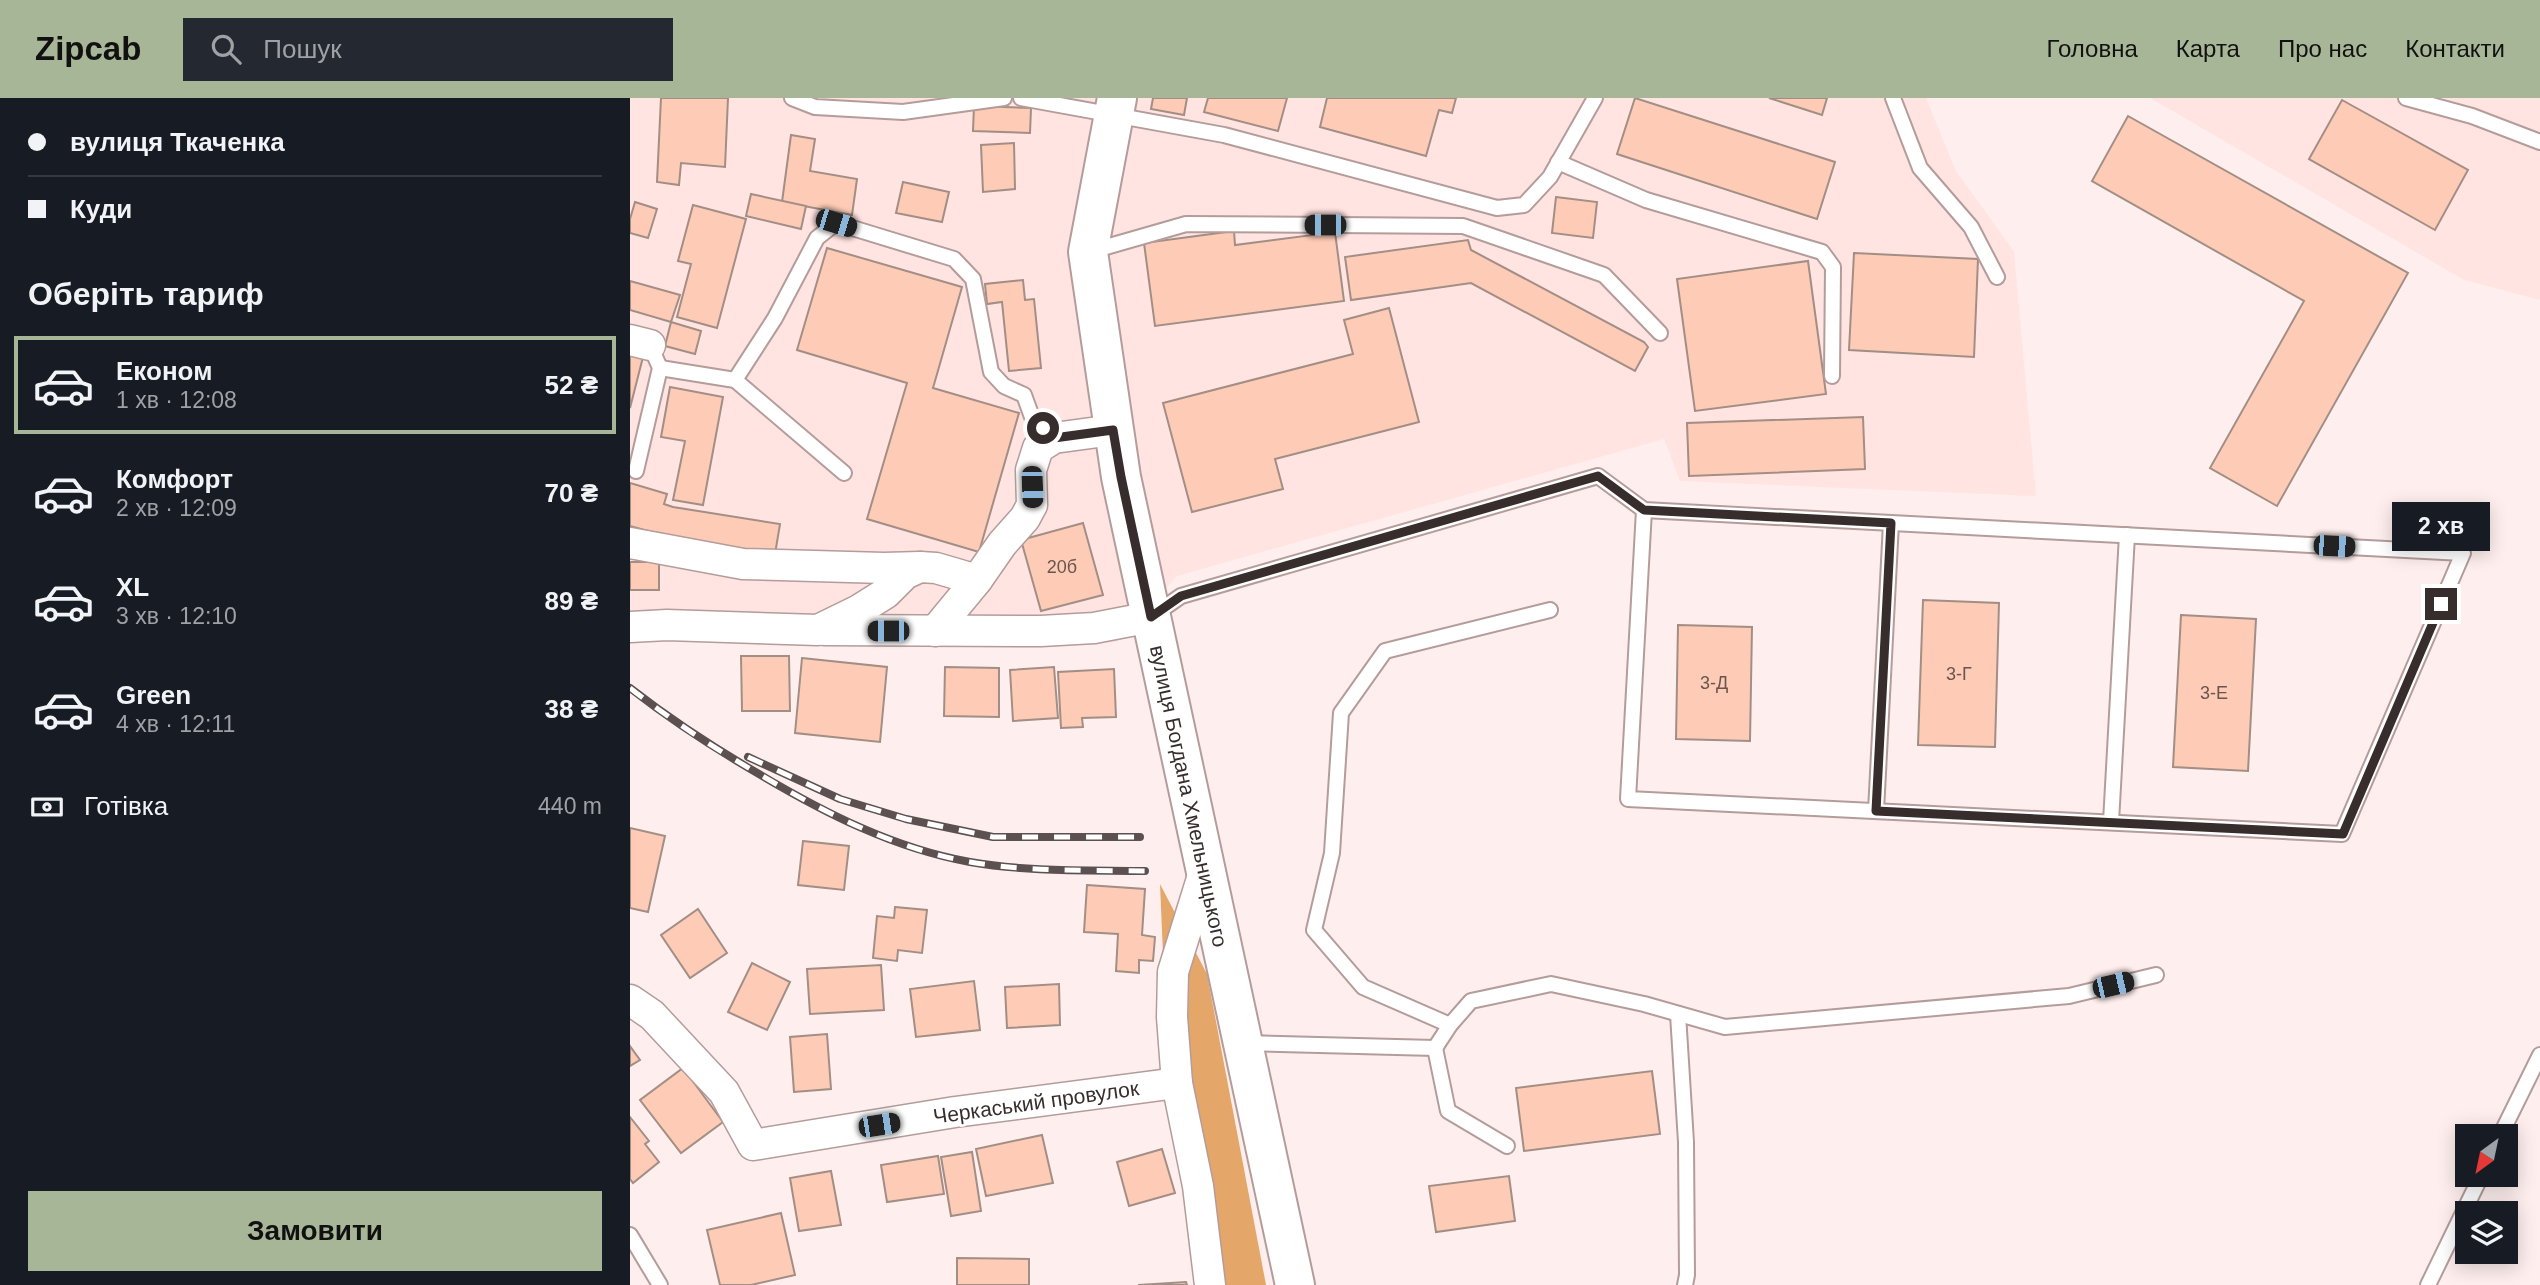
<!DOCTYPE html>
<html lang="uk">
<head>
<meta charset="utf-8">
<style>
	:root { --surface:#171b24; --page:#242831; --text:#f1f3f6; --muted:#9ea1a6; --line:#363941; --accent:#a7b697 }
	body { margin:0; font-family:Arial,sans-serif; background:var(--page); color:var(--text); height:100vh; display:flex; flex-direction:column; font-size:26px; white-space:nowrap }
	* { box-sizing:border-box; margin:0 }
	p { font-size:23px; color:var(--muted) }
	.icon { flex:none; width:38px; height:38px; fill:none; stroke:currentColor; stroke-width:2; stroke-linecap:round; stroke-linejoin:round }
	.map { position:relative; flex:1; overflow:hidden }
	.side { display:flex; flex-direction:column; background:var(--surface); width:630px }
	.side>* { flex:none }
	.guide { display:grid; align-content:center; height:154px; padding:0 28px; background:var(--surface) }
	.needle { width:46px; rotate:213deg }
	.controls { position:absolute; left:1825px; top:1026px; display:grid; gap:14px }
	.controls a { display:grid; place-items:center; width:63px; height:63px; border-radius:0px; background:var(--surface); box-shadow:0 4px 18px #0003; font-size:35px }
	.end { position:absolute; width:32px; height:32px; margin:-16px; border:9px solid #372d2c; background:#fff; box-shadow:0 0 0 4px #fff }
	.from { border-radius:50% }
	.bubble { position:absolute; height:49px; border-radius:0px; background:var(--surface); box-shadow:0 4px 18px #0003; font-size:23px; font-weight:700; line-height:49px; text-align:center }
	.car { position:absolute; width:21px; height:42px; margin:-21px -10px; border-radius:9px; box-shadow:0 0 5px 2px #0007; background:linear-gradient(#222 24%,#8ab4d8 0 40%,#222 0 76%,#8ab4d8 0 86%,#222 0) }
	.guide b { display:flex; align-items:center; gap:24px; height:66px; font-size:26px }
	.guide b+b { border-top:2px solid var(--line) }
	.guide i { width:18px; height:18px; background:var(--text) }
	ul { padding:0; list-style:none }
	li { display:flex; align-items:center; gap:21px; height:98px; margin:0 14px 10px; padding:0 14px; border:4px solid transparent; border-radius:0px }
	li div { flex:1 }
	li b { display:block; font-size:26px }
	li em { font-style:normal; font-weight:700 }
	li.selected { border-color:var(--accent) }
	li>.icon { width:63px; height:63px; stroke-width:1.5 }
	h2 { padding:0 28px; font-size:32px; line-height:84px }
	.pay { display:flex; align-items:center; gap:18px; height:77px; padding:0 28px; font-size:26px }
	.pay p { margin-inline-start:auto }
	.button { display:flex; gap:14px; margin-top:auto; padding:14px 28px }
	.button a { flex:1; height:80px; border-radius:0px; background:var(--accent); color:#111; font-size:28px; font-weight:700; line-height:80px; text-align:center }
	header { display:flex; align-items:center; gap:42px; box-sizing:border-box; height:98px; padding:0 35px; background:var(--accent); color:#111 }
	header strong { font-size:33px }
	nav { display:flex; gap:38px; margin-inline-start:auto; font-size:24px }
	.search { width:490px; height:63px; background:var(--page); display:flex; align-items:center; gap:18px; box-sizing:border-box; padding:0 24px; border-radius:0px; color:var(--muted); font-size:26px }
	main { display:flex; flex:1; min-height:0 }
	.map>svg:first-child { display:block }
	.built { fill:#ffe4e2 }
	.forest { fill:#e4a769 }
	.building { fill:#feccb6; stroke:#a28e85; stroke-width:2 }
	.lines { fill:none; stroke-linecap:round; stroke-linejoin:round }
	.lane-casing { stroke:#b49c9a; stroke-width:18 }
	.street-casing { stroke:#b49c9a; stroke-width:33 }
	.secondary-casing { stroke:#b49c9a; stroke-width:42 }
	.lane { stroke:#fff; stroke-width:14 }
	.street { stroke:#fff; stroke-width:30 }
	.secondary { stroke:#fff; stroke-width:38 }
	.rail-casing { stroke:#5c5150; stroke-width:8 }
	.rail { stroke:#fff; stroke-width:5; stroke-dasharray:16; stroke-linecap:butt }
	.route { stroke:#372d2c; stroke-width:9 }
	.labels { text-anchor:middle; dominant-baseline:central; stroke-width:5; stroke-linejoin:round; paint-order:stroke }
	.number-label { font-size:18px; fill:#69554e }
	.street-label { font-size:21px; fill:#372d2c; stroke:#fff }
</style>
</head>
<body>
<header>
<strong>Zipcab</strong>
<div class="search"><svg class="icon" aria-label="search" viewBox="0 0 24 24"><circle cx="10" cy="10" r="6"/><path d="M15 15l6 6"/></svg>Пошук</div>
<nav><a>Головна</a><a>Карта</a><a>Про нас</a><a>Контакти</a></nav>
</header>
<main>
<section class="side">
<div class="guide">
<b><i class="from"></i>вулиця Ткаченка</b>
<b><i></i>Куди</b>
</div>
<h2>Оберіть тариф</h2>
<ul>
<li class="selected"><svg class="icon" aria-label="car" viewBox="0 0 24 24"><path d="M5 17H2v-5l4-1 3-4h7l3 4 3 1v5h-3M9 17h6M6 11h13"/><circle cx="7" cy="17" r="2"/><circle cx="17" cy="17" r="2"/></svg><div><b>Економ</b><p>1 хв · 12:08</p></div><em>52 ₴</em></li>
<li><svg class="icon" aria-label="car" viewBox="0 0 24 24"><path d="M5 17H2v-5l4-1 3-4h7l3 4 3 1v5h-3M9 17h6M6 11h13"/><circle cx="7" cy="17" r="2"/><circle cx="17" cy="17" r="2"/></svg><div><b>Комфорт</b><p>2 хв · 12:09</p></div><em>70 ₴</em></li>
<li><svg class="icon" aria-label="car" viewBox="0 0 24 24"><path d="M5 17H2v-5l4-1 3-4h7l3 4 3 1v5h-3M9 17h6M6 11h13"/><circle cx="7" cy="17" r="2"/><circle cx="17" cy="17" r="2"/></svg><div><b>XL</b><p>3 хв · 12:10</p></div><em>89 ₴</em></li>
<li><svg class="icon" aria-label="car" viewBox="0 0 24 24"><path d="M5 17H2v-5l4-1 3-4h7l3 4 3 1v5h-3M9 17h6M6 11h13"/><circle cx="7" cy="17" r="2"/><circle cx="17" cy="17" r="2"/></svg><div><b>Green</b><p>4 хв · 12:11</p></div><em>38 ₴</em></li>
</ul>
<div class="pay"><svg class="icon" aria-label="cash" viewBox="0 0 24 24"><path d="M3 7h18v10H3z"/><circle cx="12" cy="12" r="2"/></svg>Готівка<p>440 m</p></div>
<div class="button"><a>Замовити</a></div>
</section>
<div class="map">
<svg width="1910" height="1187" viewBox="0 0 1910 1187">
	<rect width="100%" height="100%" fill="#feefee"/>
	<g class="built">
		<polygon points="0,0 1296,0 1326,73 1384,153 1406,398 1050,383 1034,341 547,478 487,544 409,547 71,538 0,543"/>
		<polygon points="1520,0 1910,0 1910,202 1834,182"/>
	</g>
	<polygon class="forest" points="530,786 577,876 636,1187 569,1187 539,998"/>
	<g class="building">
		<polygon points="31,0 98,0 95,69 51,65 49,87 27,84"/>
		<polygon points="523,0 557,0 554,17 521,11"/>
		<polygon points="578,0 657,0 648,33 574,14"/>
		<polygon points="697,0 826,0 822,15 809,12 796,58 690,29"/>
		<polygon points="1005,0 1205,64 1187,121 987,56"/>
		<polygon points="1139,0 1197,0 1192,17"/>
		<polygon points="1712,2 1838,72 1805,132 1679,61"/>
		<polygon points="344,8 401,10 400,35 343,33"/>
		<polygon points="1498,18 1778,175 1647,408 1580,370 1674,203 1462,83"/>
		<polygon points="161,37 185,41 180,73 227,81 222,117 152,104"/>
		<polygon points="384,45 385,91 353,94 351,47"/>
		<polygon points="273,84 319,94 312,124 266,115"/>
		<polygon points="121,96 176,108 171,131 116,118"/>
		<polygon points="926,99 967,104 963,140 922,135"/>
		<polygon points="5,104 27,111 18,140 0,135 0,121"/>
		<polygon points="63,107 116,121 87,230 47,219 61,166 48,163"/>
		<polygon points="604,133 605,147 705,134 714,203 525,228 514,145"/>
		<polygon points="838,142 841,152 1014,244 1018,249 1005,273 841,185 721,202 715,159"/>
		<polygon points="197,150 332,189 303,290 389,315 349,454 237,421 277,285 167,252"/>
		<polygon points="1224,155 1348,161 1344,259 1219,252"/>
		<polygon points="1178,163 1196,296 1065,313 1047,181"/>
		<polygon points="393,182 395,202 404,201 411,270 379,273 372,204 357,206 355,186"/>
		<polygon points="0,183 50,197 41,224 0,212"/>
		<polygon points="759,210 789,324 645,361 653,391 562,414 533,305 723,256 714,222"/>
		<polygon points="41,224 71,233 65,256 35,248"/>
		<polygon points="0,255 13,259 0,310"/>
		<polygon points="40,289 93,299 73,407 43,402 55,343 31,339"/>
		<polygon points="1233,319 1235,371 1059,378 1057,325"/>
		<polygon points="0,385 37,396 34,406 43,409 150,426 145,456 36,438 0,428"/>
		<polygon points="453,425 473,497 411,513 391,442"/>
		<rect x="0" y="464" width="29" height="28"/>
		<polygon points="1293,502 1369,505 1365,649 1288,647"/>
		<polygon points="1551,517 1626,521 1618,673 1543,669"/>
		<polygon points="1048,527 1122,529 1120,643 1046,641"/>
		<polygon points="111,558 159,558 160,613 112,613"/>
		<polygon points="172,560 257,569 250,644 165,635"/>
		<polygon points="315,569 369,570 369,619 314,618"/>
		<polygon points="424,569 428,620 383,623 380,572"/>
		<polygon points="484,571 486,619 452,620 453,629 431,630 428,574"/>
		<polygon points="0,730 35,738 18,814 0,810"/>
		<polygon points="173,743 219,748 214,792 168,787"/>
		<polygon points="457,787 515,791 512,837 525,839 523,863 509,862 509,875 486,873 488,836 454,834"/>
		<polygon points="265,809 297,812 292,855 268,852 267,863 243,860 247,818 264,820"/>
		<polygon points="68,811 97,855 60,880 31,837"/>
		<polygon points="122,865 160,884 137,932 98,914"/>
		<polygon points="251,867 254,912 180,916 177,871"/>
		<polygon points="344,883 350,932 286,939 280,891"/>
		<polygon points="429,886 430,927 377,930 375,889"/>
		<polygon points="197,936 201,991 164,994 160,939"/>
		<polygon points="0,948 10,962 0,968"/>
		<polygon points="53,970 93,1024 51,1055 10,1002"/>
		<polygon points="1022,973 1030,1036 894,1053 886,990"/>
		<polygon points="0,1019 19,1043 15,1046 29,1064 3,1085 0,1081"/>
		<polygon points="412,1037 423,1085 356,1098 346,1051"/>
		<polygon points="532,1051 545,1095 499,1108 487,1064"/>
		<polygon points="342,1054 351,1113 321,1118 311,1059"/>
		<polygon points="308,1058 314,1096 257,1104 251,1067"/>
		<polygon points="201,1073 211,1127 169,1133 160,1080"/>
		<polygon points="879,1078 885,1123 806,1134 799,1088"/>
		<polygon points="151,1115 165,1177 121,1187 90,1187 77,1132"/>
		<polygon points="327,1160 399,1161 399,1187 327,1187"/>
		<polygon points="556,1184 557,1187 508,1187"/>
	</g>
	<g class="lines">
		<g class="lane-casing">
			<g id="lane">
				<polyline points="162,0 185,9 273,14 374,0"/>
				<polyline points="391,0 594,37 867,110 894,107 920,79 965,0"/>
				<polyline points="1263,0 1290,70 1341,129 1367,179"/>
				<polyline points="1776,0 1842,18 1910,44"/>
				<polyline points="928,64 1016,102 1192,154 1203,169 1202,278"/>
				<polyline points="462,153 556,126 833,128 974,177 1030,235"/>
				<polyline points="30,270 105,282 214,375"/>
				<polyline points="105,282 145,220 187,140 206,125 324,161 343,181 361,274 374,288 394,297 402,319 424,340"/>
				<polyline points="6,373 30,270 20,247"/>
				<polyline points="525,516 551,498 968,378 1014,412 1833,455 1712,736 998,701 1014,412"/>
				<polyline points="1246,713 1261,425"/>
				<polyline points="1481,724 1497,437"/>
				<polyline points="1048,916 1056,1044 1057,1177 1055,1187"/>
				<polyline points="820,927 733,889 684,832 702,755 711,615 755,553 920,512"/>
				<polyline points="614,945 805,950 820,927 841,903 921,886 1014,906 1095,929 1439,898 1526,877"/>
				<polyline points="805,950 818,1013 877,1048"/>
				<polyline points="1870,1038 1910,957"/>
				<polyline points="0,1137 30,1187"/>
				<polyline points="1798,1187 1852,1076"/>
			</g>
		</g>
		<g class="street-casing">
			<g id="street">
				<polyline points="0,242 20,247"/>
				<polyline points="0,445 113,466 254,470 290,469"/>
				<polyline points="0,529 37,527 188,532 229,512 256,495 275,476 290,469 306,470 347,482 372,446 395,420 402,407 401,372 408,350 424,340 483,332"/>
				<polyline points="195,532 411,533 464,530 521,519"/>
				<polyline points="305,533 347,482"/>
				<polyline points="575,771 543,874 542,919 547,985 568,1088 580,1187"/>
				<polyline points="0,902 22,917 94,994 123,1047 325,1014 547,985"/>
			</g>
		</g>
		<g class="secondary-casing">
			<polyline id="secondary" points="487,0 458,154 491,379 665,1187"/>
		</g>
		<use href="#lane" class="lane"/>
		<use href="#street" class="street"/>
		<use href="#secondary" class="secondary"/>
		<g class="rail-casing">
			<g id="rail">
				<path d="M 0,590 C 41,622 84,650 129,676 C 195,715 263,750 340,764 C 398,774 457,772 515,773"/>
				<polyline points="118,659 210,701 276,721 363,739 510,739"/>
			</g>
		</g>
		<use href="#rail" class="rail"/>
	</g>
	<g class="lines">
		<polyline class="route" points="413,330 424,340 483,332 491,379 521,519 551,498 968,378 1014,412 1261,425 1246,713 1713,736 1811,506"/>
	</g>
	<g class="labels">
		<g class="number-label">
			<text x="432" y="469">20б</text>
			<text x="1329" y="576">3-Г</text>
			<text x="1084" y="585">3-Д</text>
			<text x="1584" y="595">3-Е</text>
		</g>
		<g class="street-label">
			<text transform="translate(559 698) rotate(78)">вулиця Богдана Хмельницького</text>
			<text transform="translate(406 1004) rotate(-8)">Черкаський провулок</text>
		</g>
	</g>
</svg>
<div class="controls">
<a><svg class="needle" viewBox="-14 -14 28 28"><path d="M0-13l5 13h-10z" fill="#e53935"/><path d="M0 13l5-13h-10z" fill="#9ea1a6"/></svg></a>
<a><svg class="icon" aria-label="layers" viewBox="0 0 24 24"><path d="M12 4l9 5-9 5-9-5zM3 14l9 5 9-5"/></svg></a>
</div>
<i class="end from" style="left:413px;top:330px"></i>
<i class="end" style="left:1811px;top:506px"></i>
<div class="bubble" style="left:1762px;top:404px;width:98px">2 хв</div>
<i class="car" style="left:206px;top:125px;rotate:107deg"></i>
<i class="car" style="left:695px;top:127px;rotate:270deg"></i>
<i class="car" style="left:402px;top:389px;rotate:178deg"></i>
<i class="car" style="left:1704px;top:448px;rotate:93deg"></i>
<i class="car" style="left:258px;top:533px;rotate:270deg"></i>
<i class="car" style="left:1483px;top:887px;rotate:77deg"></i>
<i class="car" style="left:249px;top:1027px;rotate:81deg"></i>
</div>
</main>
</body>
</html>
